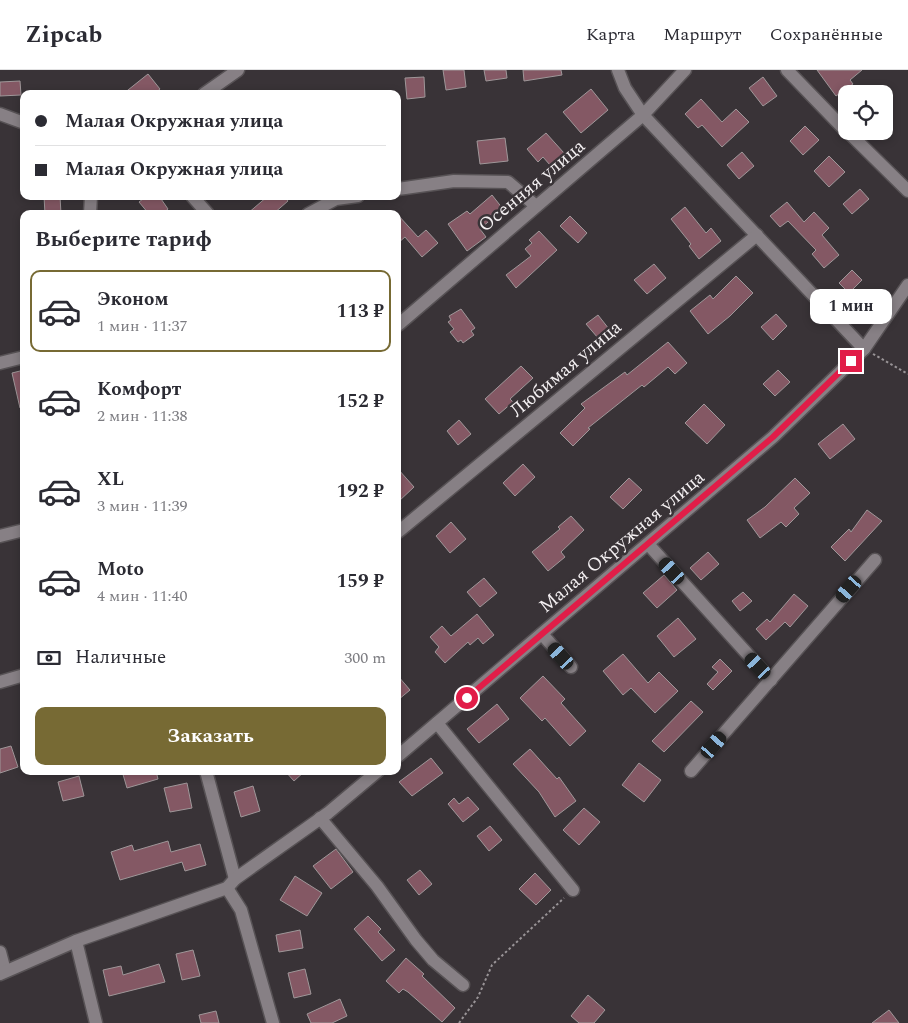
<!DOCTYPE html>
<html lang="ru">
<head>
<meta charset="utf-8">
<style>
	:root { --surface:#fff; --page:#f2f2f3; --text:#2b2b33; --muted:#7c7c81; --line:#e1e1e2; --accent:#776a34 }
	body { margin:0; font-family:Spectral,serif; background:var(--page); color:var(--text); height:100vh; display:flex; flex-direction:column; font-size:19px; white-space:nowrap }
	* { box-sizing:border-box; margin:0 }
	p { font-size:16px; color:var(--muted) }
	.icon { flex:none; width:28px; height:28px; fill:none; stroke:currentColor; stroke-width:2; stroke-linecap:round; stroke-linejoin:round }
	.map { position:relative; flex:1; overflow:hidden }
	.details { position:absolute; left:20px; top:140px; width:381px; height:565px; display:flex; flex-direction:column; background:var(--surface); border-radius:10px; box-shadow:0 2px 8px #0003 }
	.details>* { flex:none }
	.top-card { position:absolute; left:20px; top:20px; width:381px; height:110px; border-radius:10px; box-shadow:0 2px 8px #0003; display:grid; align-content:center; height:110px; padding:0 15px; background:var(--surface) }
	.fabs { position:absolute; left:838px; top:15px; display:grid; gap:10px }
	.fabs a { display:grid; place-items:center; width:55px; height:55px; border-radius:10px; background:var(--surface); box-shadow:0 2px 8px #0003; font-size:25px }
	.end { position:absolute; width:22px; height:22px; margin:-11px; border:6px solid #e11d48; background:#fff; box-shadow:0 0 0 2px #fff }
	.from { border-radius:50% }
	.bubble { position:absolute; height:35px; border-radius:10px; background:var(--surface); box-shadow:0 2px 8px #0003; font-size:16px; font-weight:700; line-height:35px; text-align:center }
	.car { position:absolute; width:15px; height:30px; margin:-15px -8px; border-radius:6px; box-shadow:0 0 4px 1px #0007; background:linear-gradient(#222 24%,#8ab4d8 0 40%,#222 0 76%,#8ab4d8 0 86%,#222 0) }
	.top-card b { display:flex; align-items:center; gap:18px; height:48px; font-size:19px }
	.top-card b+b { border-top:1px solid var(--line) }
	.top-card i { width:12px; height:12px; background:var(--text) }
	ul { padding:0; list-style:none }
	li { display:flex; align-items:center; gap:15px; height:82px; margin:0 10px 8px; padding:0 5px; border:2px solid transparent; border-radius:10px }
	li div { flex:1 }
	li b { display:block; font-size:19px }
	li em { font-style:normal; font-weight:700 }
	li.active { border-color:var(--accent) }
	li>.icon { width:45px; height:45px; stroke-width:1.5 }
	h2 { padding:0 15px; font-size:22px; line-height:60px }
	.pay { display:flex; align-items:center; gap:12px; height:55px; padding:0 15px; font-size:19px }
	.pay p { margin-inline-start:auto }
	.cta { display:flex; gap:10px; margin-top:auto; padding:10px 15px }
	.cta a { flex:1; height:58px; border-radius:10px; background:var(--accent); color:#fff; font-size:20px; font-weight:700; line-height:58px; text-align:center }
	header { display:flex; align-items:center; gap:30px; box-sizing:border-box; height:70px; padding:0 25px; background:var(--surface); border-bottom:1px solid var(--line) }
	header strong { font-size:24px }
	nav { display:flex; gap:28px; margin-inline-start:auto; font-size:18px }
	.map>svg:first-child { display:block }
	.building { fill:#845864; stroke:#9f9799 }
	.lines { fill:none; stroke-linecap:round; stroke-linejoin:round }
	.minor-casing { stroke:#575255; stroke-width:15 }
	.path { stroke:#999497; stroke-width:2; stroke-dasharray:2.5 2.5; stroke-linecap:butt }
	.minor { stroke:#878085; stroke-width:12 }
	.route { stroke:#e11d48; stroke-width:6 }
	.labels { text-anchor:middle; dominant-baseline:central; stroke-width:5; stroke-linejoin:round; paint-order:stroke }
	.street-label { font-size:19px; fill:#f4f0f2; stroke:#393337 }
</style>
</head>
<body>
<header>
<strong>Zipcab</strong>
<nav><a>Карта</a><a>Маршрут</a><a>Сохранённые</a></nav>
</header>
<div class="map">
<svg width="908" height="953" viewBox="0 0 908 953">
	<rect width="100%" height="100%" fill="#393337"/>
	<g class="building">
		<polygon points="443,0 464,0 466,17 446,20"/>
		<polygon points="484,0 506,0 507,8 486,11"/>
		<polygon points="523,0 561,0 562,5 524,11"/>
		<polygon points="817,0 862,0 850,10 853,14 836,26"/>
		<polygon points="148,4 160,19 154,24 123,24"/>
		<polygon points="424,7 425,27 407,29 405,8"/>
		<polygon points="763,7 777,26 763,36 749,18"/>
		<polygon points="20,11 21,25 0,26 0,12"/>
		<polygon points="591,19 608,40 581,63 563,42"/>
		<polygon points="701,29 722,52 736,39 749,52 722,77 702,55 698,58 685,44"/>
		<polygon points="805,56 819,70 803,85 790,71"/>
		<polygon points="546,63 564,83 550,95 543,87 538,92 527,79"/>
		<polygon points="505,68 508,91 480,94 477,71"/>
		<polygon points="742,82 754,96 739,109 727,95"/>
		<polygon points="829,86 845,102 829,117 814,101"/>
		<polygon points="860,119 869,129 852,144 843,134"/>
		<polygon points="492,125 503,139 480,159 486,167 467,181 448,154 467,141 470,144"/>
		<polygon points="44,126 60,126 61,144 45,144"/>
		<polygon points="147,126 159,126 168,139 162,144 149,144 139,132"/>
		<polygon points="268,126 284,126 288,131 273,144 247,144"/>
		<polygon points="787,132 804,152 814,142 829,158 822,165 839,185 824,198 812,184 816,180 788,151 780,157 770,146"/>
		<polygon points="685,137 706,163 711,158 721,171 699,189 689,176 691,174 671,149"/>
		<polygon points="398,145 418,167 426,160 438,173 422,187 405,167 398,173"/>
		<polygon points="570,146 587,163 578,173 560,156"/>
		<polygon points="539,161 557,180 516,218 506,205 531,186 525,179 532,173 529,170"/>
		<polygon points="654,194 666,208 647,224 634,210"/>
		<polygon points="852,200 862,210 849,223 839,213"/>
		<polygon points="736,206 753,223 730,246 708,264 690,241 710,225 713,229"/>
		<polygon points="461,239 475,258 471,261 474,265 463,273 461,270 458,272 450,262 454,259 448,252 451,250 449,246"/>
		<polygon points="776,244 787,256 773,270 761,257"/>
		<polygon points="598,245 609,259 598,268 586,254"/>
		<polygon points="668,272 687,293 675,304 668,297 644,317 642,315 588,358 590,359 573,376 560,363 585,338 581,334 625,302 627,305"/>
		<polygon points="521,296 533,308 510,329 513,332 499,344 485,329"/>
		<polygon points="24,300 24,337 20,338 12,303"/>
		<polygon points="778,300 790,312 775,326 763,314"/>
		<polygon points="704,334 725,355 707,374 685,353"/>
		<polygon points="459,350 471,364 458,375 447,361"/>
		<polygon points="843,354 855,369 830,389 818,374"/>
		<polygon points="523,394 535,407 515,426 503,413"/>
		<polygon points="398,399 414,417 398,432"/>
		<polygon points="629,408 642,420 623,439 610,427"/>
		<polygon points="795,408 810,423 794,438 799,444 786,457 781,452 760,468 747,450 765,437"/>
		<polygon points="867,440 882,451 845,491 831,477 849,459 851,462"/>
		<polygon points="571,446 584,460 561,482 565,487 548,501 532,482 560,459 558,457"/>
		<polygon points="451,452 466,469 450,483 436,466"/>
		<polygon points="708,482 719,494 701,510 690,498"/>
		<polygon points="664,505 677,520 657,538 643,523"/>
		<polygon points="484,508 497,523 480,537 467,522"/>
		<polygon points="743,522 752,531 740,541 732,531"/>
		<polygon points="794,524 808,536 790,557 785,552 766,570 756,559 767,549 770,552"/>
		<polygon points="477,544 494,565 483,574 478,568 470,575 468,572 445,593 435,582 439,577 430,567 442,556 451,566"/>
		<polygon points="678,548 696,569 674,587 657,566"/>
		<polygon points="623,584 648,613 659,602 678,621 655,643 631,618 623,625 603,601"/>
		<polygon points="720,589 732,601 713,620 707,614 718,602 712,597"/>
		<polygon points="398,606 410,620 398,630"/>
		<polygon points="543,606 565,629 561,633 586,661 570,676 545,648 542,651 520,628"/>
		<polygon points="691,631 703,642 664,682 652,671"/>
		<polygon points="497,634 509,649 479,673 467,659"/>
		<polygon points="11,676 18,697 0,703 0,679"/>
		<polygon points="530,679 557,709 559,707 576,731 555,747 539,722 513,694"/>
		<polygon points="431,688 443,703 412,726 399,712"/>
		<polygon points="639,693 661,710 644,732 622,715"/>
		<polygon points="122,701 156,701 158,709 127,718"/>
		<polygon points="285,701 305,701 294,711"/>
		<polygon points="79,706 84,726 63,731 58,712"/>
		<polygon points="187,713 192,738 170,742 164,718"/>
		<polygon points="253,716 260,741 241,747 234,722"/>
		<polygon points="468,727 479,739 463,752 448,734 454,728 459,734"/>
		<polygon points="584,738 600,752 579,775 563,760"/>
		<polygon points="490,756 502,770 489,781 477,766"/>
		<polygon points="168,771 171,782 200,774 206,795 185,801 182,792 120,810 111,782 132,775 134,781"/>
		<polygon points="336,779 353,802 331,819 313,796"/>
		<polygon points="420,800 432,814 419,825 407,810"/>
		<polygon points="535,803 551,820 536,835 519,819"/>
		<polygon points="295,806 322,823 307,846 280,830"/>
		<polygon points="368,846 381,859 378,862 395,880 382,891 354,859"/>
		<polygon points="300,860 303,878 279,882 276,865"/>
		<polygon points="193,880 200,906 182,910 176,884"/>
		<polygon points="406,888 424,904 422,906 455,938 442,952 408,922 403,919 399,923 386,911"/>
		<polygon points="159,894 165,912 109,926 103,900 121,896 123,905"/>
		<polygon points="305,899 311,924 294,928 288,903"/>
		<polygon points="588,925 605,940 594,953 579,953 571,946"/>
		<polygon points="340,929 347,946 332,953 311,953 307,944"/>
		<polygon points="889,940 899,953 872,953"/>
		<polygon points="216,941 219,953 201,953 199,945"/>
	</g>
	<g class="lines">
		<g class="minor-casing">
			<g id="minor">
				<polyline points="618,0 625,18 643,45 864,279"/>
				<polyline points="787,0 846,61"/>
				<polyline points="204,24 238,0"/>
				<polyline points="0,44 24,53"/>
				<polyline points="847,61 908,121"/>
				<polyline points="398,119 454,111 508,112 536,136"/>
				<polyline points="192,126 208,144"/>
				<polyline points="90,144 91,126"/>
				<polyline points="308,144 336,129 358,126"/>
				<polyline points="398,255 643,45 685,0"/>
				<polyline points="0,293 24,287"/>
				<polyline points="398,462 757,165"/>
				<polyline points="0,466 24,460"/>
				<polyline points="648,474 771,610"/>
				<polyline points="542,564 571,597"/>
				<polyline points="0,612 24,605"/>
				<polyline points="437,653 573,820"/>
				<polyline points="398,686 773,367 864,279 908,215"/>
				<polyline points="206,701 235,809"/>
				<polyline points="691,701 875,490"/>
				<polyline points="320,748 377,816 416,870 433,890 463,915"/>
				<polyline points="227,818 241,840 273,953"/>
				<polyline points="76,871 96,953"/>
				<polyline points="0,882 5,901"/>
				<polyline points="0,904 76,871 227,818 235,809 328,743 378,701"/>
			</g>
		</g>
		<g class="path">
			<polyline points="873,284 908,304"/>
			<polyline points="459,953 478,927 492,895 564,828"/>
		</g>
		<use href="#minor" class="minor"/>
	</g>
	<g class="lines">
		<polyline class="route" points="467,628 773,367 851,291"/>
	</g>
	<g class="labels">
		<g class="street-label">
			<text transform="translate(532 116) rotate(-40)">Осенняя улица</text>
			<text transform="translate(566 299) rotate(-40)">Любимая улица</text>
			<text transform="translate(622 472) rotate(-40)">Малая Окружная улица</text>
		</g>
	</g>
</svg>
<div class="fabs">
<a><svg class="icon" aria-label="locate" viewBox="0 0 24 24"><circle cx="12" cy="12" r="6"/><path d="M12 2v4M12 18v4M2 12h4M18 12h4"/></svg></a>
</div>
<i class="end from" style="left:467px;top:628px"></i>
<i class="end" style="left:851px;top:291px"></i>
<div class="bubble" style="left:810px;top:219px;width:82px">1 мин</div>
<i class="car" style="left:672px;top:501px;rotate:318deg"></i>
<i class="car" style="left:849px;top:519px;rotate:221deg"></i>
<i class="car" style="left:561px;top:586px;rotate:318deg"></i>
<i class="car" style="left:758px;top:596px;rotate:317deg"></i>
<i class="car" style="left:714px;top:675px;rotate:41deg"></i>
<div class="top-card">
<b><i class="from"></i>Малая Окружная улица</b>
<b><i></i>Малая Окружная улица</b>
</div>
<section class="details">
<h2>Выберите тариф</h2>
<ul>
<li class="active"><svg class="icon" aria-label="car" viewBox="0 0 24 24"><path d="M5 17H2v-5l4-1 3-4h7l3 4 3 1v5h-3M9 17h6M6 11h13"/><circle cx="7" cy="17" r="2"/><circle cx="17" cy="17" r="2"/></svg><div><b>Эконом</b><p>1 мин · 11:37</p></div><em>113 ₽</em></li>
<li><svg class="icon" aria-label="car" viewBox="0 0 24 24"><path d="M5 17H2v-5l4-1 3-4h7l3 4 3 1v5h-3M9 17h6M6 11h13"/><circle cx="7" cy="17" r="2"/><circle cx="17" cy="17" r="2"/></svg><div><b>Комфорт</b><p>2 мин · 11:38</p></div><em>152 ₽</em></li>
<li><svg class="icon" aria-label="car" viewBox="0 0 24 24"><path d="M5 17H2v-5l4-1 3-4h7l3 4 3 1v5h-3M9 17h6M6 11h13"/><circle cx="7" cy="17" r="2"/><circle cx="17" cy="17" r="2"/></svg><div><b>XL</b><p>3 мин · 11:39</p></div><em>192 ₽</em></li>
<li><svg class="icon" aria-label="car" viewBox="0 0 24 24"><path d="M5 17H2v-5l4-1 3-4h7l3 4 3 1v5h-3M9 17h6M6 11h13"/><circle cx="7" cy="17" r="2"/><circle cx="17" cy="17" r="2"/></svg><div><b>Moto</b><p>4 мин · 11:40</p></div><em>159 ₽</em></li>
</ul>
<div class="pay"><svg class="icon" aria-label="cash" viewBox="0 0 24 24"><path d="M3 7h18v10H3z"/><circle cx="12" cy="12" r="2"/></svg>Наличные<p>300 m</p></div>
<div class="cta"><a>Заказать</a></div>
</section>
</div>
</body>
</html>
